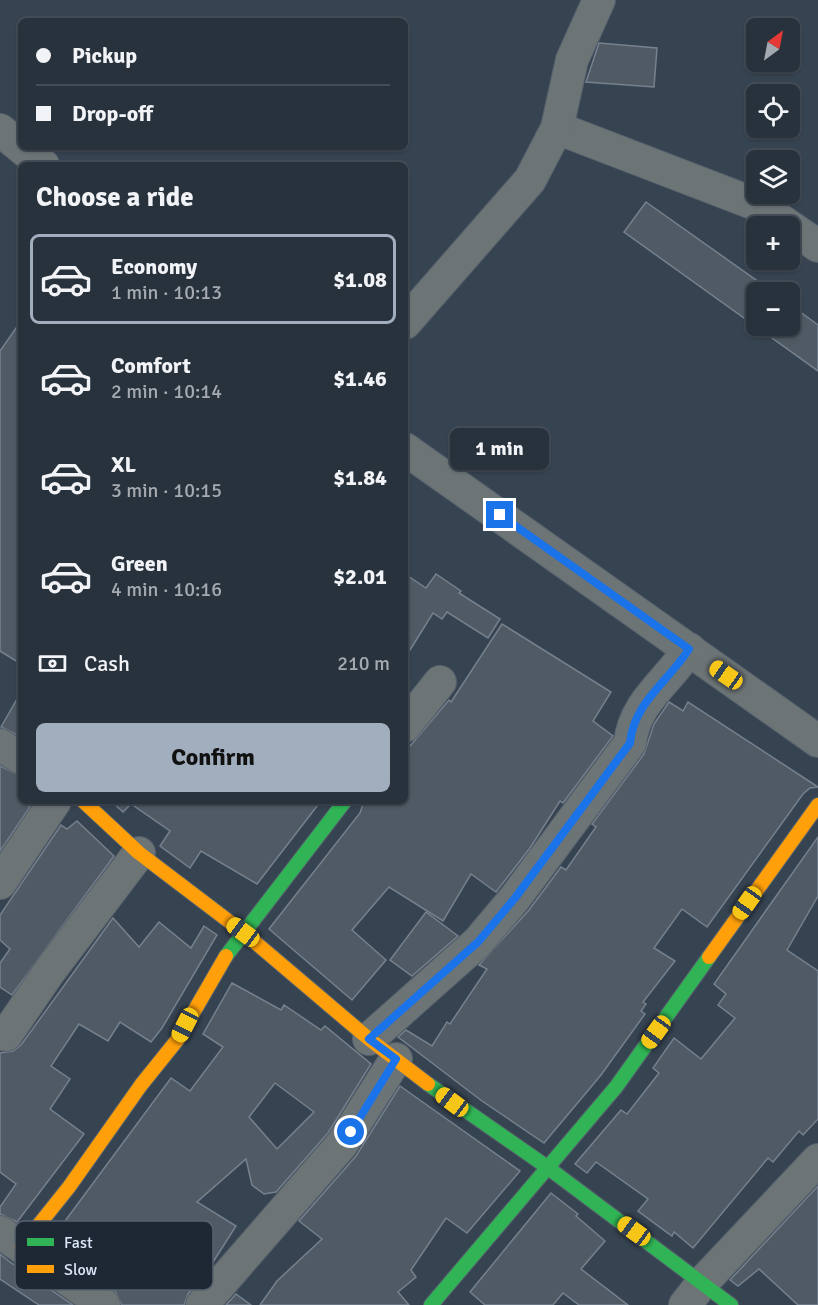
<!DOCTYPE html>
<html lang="en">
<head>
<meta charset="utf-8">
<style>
	:root { --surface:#28323d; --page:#343e48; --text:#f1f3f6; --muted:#a5aab0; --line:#444d57; --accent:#a1aebe }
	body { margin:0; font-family:Signika,sans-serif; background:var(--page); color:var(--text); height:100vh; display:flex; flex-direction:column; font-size:22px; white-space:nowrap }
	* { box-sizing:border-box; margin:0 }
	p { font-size:20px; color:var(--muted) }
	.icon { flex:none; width:33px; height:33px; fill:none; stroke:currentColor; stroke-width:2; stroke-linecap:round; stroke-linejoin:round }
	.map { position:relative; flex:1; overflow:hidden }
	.side { position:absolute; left:18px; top:162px; width:390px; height:642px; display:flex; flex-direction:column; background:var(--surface); border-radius:9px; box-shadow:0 2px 4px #0004,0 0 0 2px var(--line) }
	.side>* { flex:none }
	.guide { position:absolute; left:18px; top:18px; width:390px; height:132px; border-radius:9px; box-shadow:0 2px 4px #0004,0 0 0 2px var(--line); display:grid; align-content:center; height:132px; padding:0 18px; background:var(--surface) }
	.needle { width:39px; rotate:32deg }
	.fabs { position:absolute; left:746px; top:18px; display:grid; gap:12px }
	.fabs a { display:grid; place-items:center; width:54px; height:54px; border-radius:9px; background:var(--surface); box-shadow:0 2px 4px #0004,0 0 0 2px var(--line); font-size:30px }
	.end { position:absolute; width:27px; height:27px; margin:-14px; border:8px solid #1a73e8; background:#fff; box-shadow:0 0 0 3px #fff }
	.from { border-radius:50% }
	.bubble { position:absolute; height:42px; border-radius:9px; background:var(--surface); box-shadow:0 2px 4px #0004,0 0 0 2px var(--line); font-size:20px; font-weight:800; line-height:42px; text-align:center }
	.car { position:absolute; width:18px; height:36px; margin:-18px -9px; border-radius:8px; box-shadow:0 0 4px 2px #0007; background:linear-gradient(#f5c518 24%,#345 0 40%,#f5c518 0 76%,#345 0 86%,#f5c518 0) }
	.guide b { display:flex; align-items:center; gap:21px; height:57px; font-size:22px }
	.guide b+b { border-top:2px solid var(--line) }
	.guide i { width:15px; height:15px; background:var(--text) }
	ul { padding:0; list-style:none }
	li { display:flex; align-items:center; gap:18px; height:90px; margin:0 12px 9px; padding:0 6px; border:3px solid transparent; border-radius:9px }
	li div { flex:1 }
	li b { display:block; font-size:22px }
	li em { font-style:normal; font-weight:800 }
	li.active { border-color:var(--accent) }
	li>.icon { width:54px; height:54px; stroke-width:1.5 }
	h2 { padding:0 18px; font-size:27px; line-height:72px }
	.pay { display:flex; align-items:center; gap:15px; height:66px; padding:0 18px; font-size:22px }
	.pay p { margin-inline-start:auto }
	.cta { display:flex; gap:12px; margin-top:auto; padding:12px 18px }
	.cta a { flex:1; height:69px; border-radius:9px; background:var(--accent); color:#111; font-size:24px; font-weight:800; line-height:69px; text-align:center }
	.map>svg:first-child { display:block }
	.building { fill:#4f5a65; stroke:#76818e; stroke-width:1.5; fill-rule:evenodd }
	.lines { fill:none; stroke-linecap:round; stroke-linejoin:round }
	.street-casing { stroke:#56616d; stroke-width:34 }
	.fast-casing { stroke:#56616d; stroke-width:16 }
	.slow-casing { stroke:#56616d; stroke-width:16 }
	.street { stroke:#6c7476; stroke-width:32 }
	.fast { stroke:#30b455; stroke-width:14 }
	.slow { stroke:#ff9f0a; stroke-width:14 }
	.route { stroke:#1a73e8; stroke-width:8 }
	.key { fill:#1e2834; stroke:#57626f; stroke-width:1.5 }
	.key-label { font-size:16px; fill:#dbe8f9 }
</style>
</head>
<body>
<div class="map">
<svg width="818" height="1305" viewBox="0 0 818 1305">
	<rect width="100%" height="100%" fill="#364351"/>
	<g class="building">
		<polygon points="599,43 657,48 654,87 586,82"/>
		<polygon points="646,202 773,292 756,292 756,326 789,326 789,304 818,325 818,371 624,232"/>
		<polygon points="21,321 21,664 0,651 0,351"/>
		<polygon points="405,574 426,588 436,574 461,591 459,593 500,619 488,638 447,612 442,619 433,613 405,658"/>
		<polygon points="502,624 611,692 593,721 613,736 563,803 560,801 530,848 496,892 471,874 443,921 389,887 352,930 386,960 352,1000 269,929 360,813 364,801 405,801 405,752 449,700 451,702"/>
		<polygon points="21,692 21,737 1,727"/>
		<polygon points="669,702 683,711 688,702 818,787 810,788 803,794 707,927 682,909 654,948 675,961 643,1002 646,1004 641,1011 645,1014 601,1075 544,1143 482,1101 398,1037 406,1030 432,1046 447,1022 450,1024 487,969 479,965 529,910 561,867 566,870 596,827 592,824 644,754 654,724"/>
		<polygon points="0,766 21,776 21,801 30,807 0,851"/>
		<polygon points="111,801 321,801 257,884 201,851 190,868 160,846 170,831 131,804 123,812"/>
		<polygon points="77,821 114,856 12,995 0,987 0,963 10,949 0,940 0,915 61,825 67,829"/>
		<polygon points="818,837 818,896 787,950 818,971 818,1119 803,1135 799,1131 773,1162 768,1158 693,1248 674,1232 672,1236 638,1211 648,1199 596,1162 587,1173 575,1164 621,1110 627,1114 659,1073 653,1068 674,1038 701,1059 735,1018 718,1005 726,994 714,984"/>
		<polygon points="426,912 458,936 412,976 390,960"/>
		<polygon points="113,918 139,947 159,922 191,948 204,926 217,935 162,1028 151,1042 120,1022 108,1041 79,1024 51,1066 70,1079 50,1109 84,1134 17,1222 0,1214 0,1207 16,1184 0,1172 0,1053 13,1051 21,1045"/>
		<path d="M 232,983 L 281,1010 L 284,1005 L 321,1030 L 325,1026 L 371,1064 L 328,1133 L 276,1192 L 264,1194 L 252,1185 L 246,1159 L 197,1202 L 236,1226 L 208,1270 L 188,1294 L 184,1305 L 122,1305 L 115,1291 L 84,1269 L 93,1255 L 58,1233 L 50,1245 L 48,1244 L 171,1078 L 190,1091 L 223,1047 L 203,1034 ZM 275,1083 L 314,1112 L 277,1149 L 249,1117 Z"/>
		<polygon points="400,1086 520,1171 467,1233 446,1218 411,1270 416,1277 398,1292 409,1305 260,1305 277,1281 322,1239 299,1221 356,1156"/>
		<polygon points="818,1186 818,1305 798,1305 759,1269 738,1286 730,1280"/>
		<polygon points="551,1193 578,1214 576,1216 605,1241 581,1269 628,1305 579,1305 563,1293 553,1305 485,1305 470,1292"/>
		<polygon points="0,1254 10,1262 73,1305 39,1305 0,1279"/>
		<polygon points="236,1294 251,1305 226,1305"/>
	</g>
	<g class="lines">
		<g class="street-casing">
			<g id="street">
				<polyline points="557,128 760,206 818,246"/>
				<polyline points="0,130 43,165"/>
				<polyline points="405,323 530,180 557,128 572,60 599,0"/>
				<polyline points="405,449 818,741"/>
				<polyline points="405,726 440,682"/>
				<polyline points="0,745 21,758"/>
				<polyline points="0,883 55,801"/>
				<polyline points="6,1035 49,972 139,853"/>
				<path d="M 369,1039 L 478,942 L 515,898 L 630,743 C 634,702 669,681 689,649"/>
				<polyline points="0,1232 104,1305"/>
				<polyline points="202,1305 342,1144 396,1059"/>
				<polyline points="685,1305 703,1282 818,1160"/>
			</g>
		</g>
		<g class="fast-casing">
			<g id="fast">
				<polyline points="226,956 345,801"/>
				<polyline points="428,1084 547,1167 731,1305"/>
				<polyline points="431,1305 616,1087 709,957"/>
			</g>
		</g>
		<g class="slow-casing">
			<g id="slow">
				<polyline points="83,801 139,853 243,932 369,1039 428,1084"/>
				<polyline points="709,957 818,805"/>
				<polyline points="21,1247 69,1187 141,1085 178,1039 226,956"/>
			</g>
		</g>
		<use href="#street" class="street"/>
		<use href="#fast" class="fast"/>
		<use href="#slow" class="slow"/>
	</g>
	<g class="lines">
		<path class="route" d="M 351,1132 L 396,1059 L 369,1039 L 478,942 L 515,898 L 630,743 C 634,702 669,681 689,649 L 500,515"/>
	</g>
	<rect x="15" y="1221" width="198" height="69" rx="9" class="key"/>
	<rect x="27" y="1238" width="27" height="8" fill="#30b455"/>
	<rect x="27" y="1265" width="27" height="8" fill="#ff9f0a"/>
	<g class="key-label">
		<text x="64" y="1248">Fast</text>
		<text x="64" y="1275">Slow</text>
	</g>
</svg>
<div class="fabs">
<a><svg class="needle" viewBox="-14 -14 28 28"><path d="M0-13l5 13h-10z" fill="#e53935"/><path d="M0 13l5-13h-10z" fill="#a5aab0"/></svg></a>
<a><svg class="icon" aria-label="locate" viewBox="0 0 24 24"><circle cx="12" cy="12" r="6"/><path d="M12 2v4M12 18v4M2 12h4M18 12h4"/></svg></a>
<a><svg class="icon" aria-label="layers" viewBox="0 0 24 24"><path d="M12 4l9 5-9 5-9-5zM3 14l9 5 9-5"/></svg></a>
<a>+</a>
<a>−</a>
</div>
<i class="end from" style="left:351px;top:1132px"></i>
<i class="end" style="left:500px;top:515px"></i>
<div class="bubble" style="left:450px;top:428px;width:99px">1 min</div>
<i class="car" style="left:726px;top:675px;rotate:305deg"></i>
<i class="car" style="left:747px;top:903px;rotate:215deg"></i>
<i class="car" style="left:243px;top:932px;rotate:307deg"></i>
<i class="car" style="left:185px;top:1025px;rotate:207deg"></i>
<i class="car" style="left:656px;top:1032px;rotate:216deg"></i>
<i class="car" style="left:452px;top:1102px;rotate:307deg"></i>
<i class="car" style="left:634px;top:1231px;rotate:306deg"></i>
<div class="guide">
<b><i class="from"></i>Pickup</b>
<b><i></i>Drop-off</b>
</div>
<section class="side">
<h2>Choose a ride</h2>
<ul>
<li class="active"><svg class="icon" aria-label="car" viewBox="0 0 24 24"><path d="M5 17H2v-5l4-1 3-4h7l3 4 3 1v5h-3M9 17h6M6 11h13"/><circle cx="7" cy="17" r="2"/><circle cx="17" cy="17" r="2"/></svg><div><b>Economy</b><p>1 min · 10:13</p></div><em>$1.08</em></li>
<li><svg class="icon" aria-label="car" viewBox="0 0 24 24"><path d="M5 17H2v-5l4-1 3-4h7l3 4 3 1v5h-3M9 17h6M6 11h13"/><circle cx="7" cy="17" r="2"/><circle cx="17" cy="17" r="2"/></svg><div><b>Comfort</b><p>2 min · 10:14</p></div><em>$1.46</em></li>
<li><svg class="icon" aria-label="car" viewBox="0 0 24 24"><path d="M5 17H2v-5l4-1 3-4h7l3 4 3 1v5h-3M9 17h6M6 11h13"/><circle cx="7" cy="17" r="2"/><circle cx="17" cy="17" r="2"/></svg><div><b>XL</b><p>3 min · 10:15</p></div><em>$1.84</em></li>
<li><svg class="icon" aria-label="car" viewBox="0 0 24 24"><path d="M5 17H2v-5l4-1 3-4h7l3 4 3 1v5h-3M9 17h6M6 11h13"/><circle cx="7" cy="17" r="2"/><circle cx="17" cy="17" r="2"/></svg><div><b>Green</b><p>4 min · 10:16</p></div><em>$2.01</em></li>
</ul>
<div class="pay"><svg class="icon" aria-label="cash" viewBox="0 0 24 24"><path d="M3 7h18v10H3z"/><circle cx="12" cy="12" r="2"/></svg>Cash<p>210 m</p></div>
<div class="cta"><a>Confirm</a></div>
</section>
</div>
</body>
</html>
